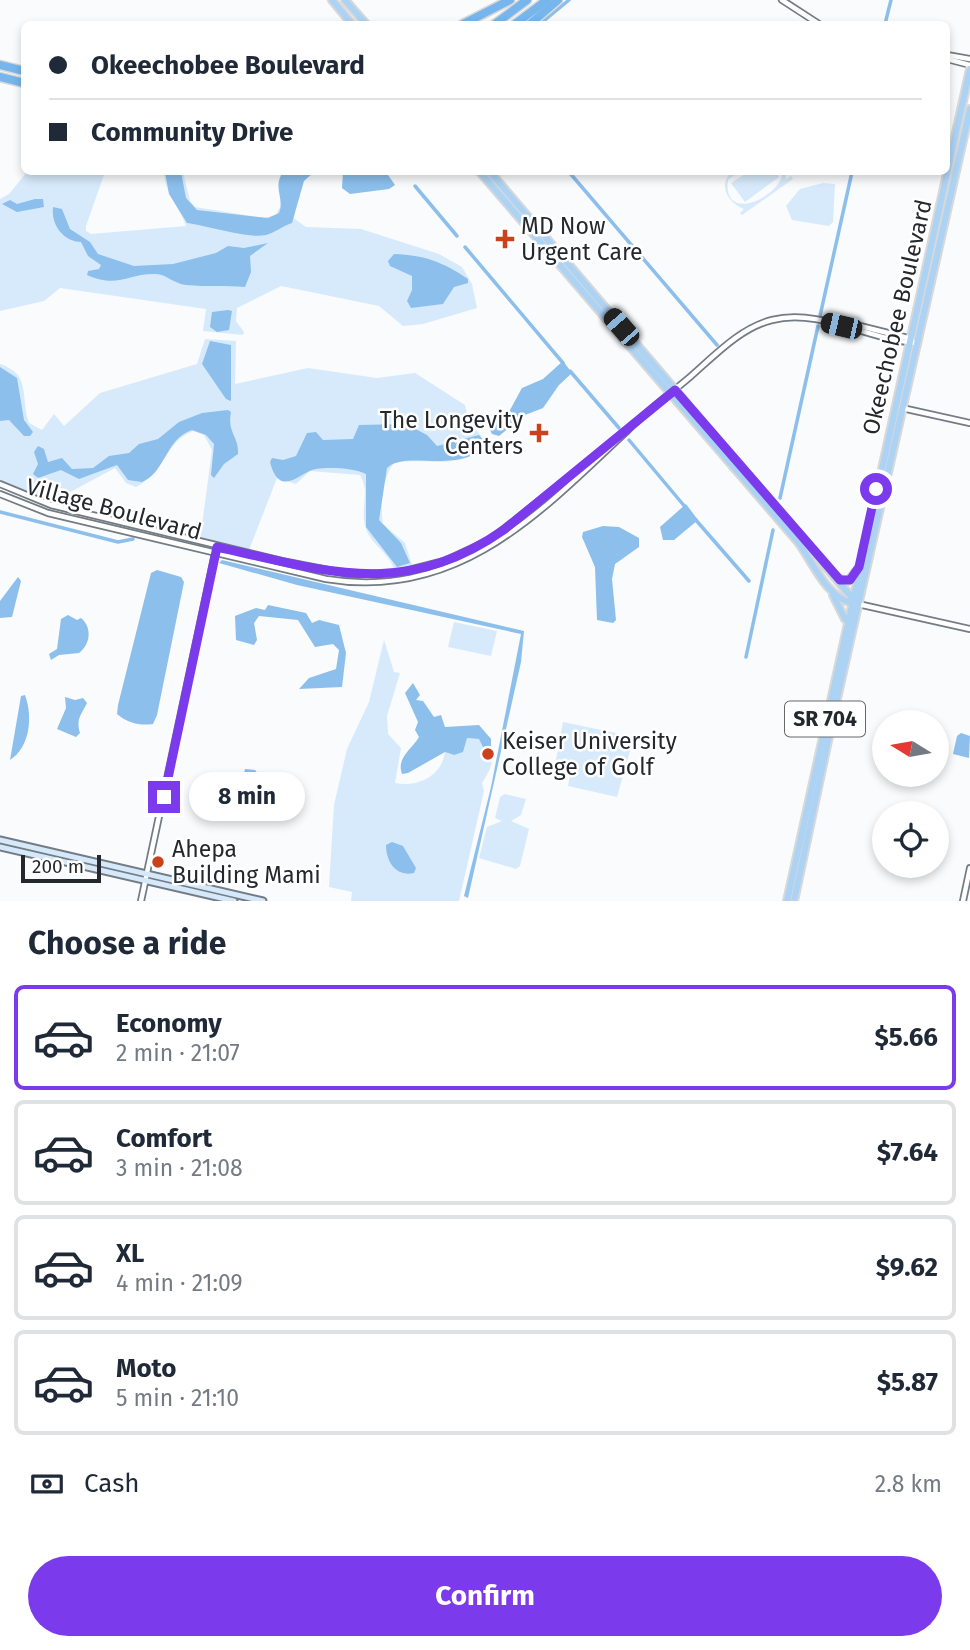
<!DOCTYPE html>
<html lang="en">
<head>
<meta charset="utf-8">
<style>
	:root { --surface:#fff; --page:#f2f2f3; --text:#1f2937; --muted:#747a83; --line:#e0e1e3; --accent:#7c3aed }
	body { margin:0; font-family:"Fira Sans",sans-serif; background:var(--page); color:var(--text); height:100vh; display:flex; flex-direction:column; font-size:26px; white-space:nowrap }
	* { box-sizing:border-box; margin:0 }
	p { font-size:23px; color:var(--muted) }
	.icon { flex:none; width:38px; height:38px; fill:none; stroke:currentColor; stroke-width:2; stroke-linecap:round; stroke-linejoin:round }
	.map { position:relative; height:901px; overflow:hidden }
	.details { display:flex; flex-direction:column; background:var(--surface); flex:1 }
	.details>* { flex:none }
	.banner { position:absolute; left:21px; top:21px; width:929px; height:154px; border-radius:10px; box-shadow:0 4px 10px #0003; display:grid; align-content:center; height:154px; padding:0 28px; background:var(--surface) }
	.needle { width:46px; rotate:281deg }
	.tools { position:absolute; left:872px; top:710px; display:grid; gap:14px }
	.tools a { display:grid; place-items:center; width:77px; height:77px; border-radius:50%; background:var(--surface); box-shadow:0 4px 10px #0003; font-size:35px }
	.scale { position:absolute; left:21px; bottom:18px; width:80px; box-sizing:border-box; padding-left:7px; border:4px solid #24282c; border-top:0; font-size:19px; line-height:24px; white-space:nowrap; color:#24282c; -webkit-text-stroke:5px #fff; paint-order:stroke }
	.end { position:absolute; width:32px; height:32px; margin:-16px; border:9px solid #7c3aed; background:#fff; box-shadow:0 0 0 4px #fff }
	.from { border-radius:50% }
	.bubble { position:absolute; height:49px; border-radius:24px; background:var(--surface); box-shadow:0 4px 10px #0003; font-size:23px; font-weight:700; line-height:49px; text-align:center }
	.car { position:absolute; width:21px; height:42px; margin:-21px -10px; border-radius:9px; box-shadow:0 0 5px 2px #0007; background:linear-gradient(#222 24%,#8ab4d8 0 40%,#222 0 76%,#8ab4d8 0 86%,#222 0) }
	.banner b { display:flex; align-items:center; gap:24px; height:66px; font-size:26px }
	.banner b+b { border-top:2px solid var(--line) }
	.banner i { width:18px; height:18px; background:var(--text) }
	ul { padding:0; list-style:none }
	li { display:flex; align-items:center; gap:21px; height:105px; margin:0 14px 10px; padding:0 14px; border:4px solid var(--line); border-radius:10px }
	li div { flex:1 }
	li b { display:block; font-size:26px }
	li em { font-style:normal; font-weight:700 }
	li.active { border-color:var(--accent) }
	li>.icon { width:63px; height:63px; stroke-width:1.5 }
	h2 { padding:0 28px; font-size:32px; line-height:84px }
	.pay { display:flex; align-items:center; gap:18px; height:77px; padding:0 28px; font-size:26px }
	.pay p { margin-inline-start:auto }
	.action { display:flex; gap:14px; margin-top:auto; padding:14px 28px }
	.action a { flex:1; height:80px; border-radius:42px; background:var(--accent); color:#fff; font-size:28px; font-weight:700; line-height:80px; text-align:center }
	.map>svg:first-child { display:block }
	.green { fill:#d7eafb }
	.water { fill:#8cbfec }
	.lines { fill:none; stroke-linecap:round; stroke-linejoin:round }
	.canal { stroke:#8cbfec; stroke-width:3.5 }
	.tertiary-casing { stroke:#737c84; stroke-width:8 }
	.secondary-casing { stroke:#737c84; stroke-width:9 }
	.primary-casing { stroke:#d8d8d9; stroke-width:10 }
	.motorway-casing { stroke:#d8d8d9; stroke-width:11 }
	.tertiary { stroke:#fff; stroke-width:4.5 }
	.secondary { stroke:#d6e9fa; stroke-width:5 }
	.primary { stroke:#add3f4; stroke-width:6 }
	.motorway { stroke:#76b6ed; stroke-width:8 }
	.route { stroke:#7c3aed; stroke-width:9 }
	.poi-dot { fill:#ca411b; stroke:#fff; stroke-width:2.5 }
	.labels { text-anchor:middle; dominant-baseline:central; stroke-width:5; stroke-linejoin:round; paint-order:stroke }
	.shield { fill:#fff; stroke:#66686b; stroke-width:2 }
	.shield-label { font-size:21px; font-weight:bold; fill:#24282c }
	.poi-label { font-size:23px; fill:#24282c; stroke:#fff; text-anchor:start }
	.street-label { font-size:23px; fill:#24282c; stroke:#fff }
</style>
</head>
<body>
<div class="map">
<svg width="970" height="901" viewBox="0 0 970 901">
	<rect width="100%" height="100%" fill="#f9fbfd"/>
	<g class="green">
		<path d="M 27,172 L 105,172 L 86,226 L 86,231 L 91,234 L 186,226 C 179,206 165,194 164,172 L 183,172 L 190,201 L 195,207 L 264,218 L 276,215 L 279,208 L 306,227 L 361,229 L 439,254 L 462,267 L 472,284 L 477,308 L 423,324 L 403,326 L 379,306 L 281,286 L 237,308 L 236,321 L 244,332 L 243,335 L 203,331 L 206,309 L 60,288 L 44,301 L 0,311 L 0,199 L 9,194 Z"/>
		<path d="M 732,172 L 738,172 L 728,180 C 722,226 784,195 782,172 L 785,172 L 786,179 L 791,176 L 793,179 L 742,215 L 740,213 L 744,209 C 728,203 717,185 732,172 Z"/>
		<polygon points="748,172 775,172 779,177 745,202 731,183"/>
		<polygon points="823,183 835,184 833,222 829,226 792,220 786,206 800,189"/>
		<path d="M 205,339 L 236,341 L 235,384 L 308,368 L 377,378 L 415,373 L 465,405 L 469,421 L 489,446 C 453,471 431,457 394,463 C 382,477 380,506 383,524 L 405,543 L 412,565 L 394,569 C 388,552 371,544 366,529 C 359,509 371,493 360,475 L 310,471 L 296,484 L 277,478 L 249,550 L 200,540 L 212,450 L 204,435 L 193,431 C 166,441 162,475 136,487 L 126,483 L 115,468 L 52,502 L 0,480 L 0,364 C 32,374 20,398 29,423 L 42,430 L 54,414 L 64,426 L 100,393 L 197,364 Z"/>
		<polygon points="454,622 497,631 491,656 448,647"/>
		<path d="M 384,640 L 394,672 L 400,673 L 387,716 L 388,734 L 401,748 L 395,783 C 417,788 442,776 445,752 L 454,755 L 467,738 L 479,739 L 488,752 L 491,748 C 496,761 487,775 482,783 L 484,791 L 459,901 L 351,901 L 352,892 L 329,887 L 334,805 L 347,749 L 369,702 Z"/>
		<polygon points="563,722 630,736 630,751 617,797 568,786 573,760 570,763 556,760"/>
		<polygon points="505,794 526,799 521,815 511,821 529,829 520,866 516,869 479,858 487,827 502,821 495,818 500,797"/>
	</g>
	<g class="water">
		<path d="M 165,172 L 181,172 L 186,198 L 197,210 L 268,218 L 279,213 C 285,197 272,188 283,172 L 314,172 L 304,181 L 292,223 C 283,226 274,233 266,235 C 248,239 209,226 187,223 L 169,194 Z"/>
		<polygon points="343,172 386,172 395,185 389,189 350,194 342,188"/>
		<polygon points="35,199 43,199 44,207 17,212 2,204 10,200 17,204"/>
		<path d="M 53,207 L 62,209 L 70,229 L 90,242 L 98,254 L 134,266 L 173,264 L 216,253 L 228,246 L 244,248 L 268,243 L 250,256 L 251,272 L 245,287 C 226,285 206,287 186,285 C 174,284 166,274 156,274 C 127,273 119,289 87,275 L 88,271 L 99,269 L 101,265 L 88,256 L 81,242 C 63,241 51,225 53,207 Z"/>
		<path d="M 394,254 C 424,255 443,262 468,279 L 468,283 L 454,287 L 443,304 L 411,308 L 407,301 L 412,290 L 412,276 L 390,266 L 388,261 Z"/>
		<polygon points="228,310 232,311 229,330 217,332 210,327 212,312"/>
		<polygon points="210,341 231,345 231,401 226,399 202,364"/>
		<polygon points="563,361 572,373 559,385 543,408 525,415 499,436 492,434 489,428 510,410 522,388 543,379"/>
		<polygon points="0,367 17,378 24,420 33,432 30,436 24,436 9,420 0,421"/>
		<path d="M 228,410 L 231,412 C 227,433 239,436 238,454 L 224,464 L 214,478 L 211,475 L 214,444 L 206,435 L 192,430 C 165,439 166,472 142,482 L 128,480 L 117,465 L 79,479 L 61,470 L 38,478 L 33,474 L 38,464 L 34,452 L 38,446 L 44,449 L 48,462 L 62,458 L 72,469 L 93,468 L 109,456 L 129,453 L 139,444 L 158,439 L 179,422 L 202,413 Z"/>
		<path d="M 406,424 L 427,435 L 437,446 L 479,435 L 486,444 C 461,476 405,449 387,468 L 379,520 L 401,543 L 410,563 L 397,567 L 366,527 L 366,474 C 354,468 330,467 316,469 C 302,470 280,501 270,462 L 272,458 L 283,460 L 296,456 L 307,433 L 316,432 L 323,440 L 353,439 L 359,425 Z"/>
		<polygon points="686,504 698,520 674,540 663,540 660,527"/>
		<polygon points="603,526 619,527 639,538 639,547 615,564 612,579 616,620 613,623 597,620 595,567 582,537 583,532"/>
		<polygon points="222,560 524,631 521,662 468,898 464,896 491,787 521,634 297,585 219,563"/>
		<path d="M 157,570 L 181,577 L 184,582 L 157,715 L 153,724 C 141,726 127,723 117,714 L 118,705 L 151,573 Z"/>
		<polygon points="18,577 21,581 12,617 0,618 0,601"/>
		<polygon points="268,605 306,613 312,623 319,620 339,625 346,653 342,687 299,689 309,678 336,669 339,650 333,644 315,647 298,620 259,616 254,623 257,640 254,645 236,640 235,616 256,608 265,610"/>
		<path d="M 68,615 L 77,620 L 81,618 C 92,627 91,644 79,653 L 59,655 L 51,660 L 49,654 L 57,649 L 61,619 Z"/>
		<path d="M 413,683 L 420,695 L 416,700 L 423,701 L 434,717 L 441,715 L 445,727 L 479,725 L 491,739 L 491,748 L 485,751 L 479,739 L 467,738 L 463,752 L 454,755 L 445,752 L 408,773 L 402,774 C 396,758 412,749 419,737 L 415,730 L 418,722 L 405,693 Z"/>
		<path d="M 25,695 C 33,717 30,747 10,760 L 21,696 Z"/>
		<path d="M 65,697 L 75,700 L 83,698 L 87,703 C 81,715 76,719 80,733 L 76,737 L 57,729 L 66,708 Z"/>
		<polygon points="961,733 970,736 969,758 953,754 957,736"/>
		<polygon points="245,769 255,770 269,788 259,793 254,818 245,820 233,816"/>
		<path d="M 392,842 L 403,846 L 416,868 L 414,873 C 396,877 386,862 386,845 Z"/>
	</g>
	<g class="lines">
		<g class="canal">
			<polyline points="540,24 569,0"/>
			<polyline points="885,24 891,0"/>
			<polyline points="569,172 717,345"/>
			<polyline points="415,186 457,236"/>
			<polyline points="465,247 563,363"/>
			<polyline points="820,316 852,172"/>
			<polyline points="570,371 619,428"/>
			<polyline points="629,440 686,508"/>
			<polyline points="780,498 818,326"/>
			<polyline points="0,512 118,542 133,539"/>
			<polyline points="695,519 749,581"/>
			<polyline points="746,657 773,530"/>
		</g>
		<g class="tertiary-casing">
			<g id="tertiary">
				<polyline points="782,0 819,24"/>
				<polyline points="947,55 970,59"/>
				<polyline points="947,59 970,65"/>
				<polyline points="842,326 860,326 912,339"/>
				<polyline points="902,408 970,423"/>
				<polyline points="0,484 51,505 282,561 349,574 397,573 444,561 491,539 627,431"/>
				<path d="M 0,494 L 48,513 L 326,579 C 459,601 541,512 629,429 C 648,410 670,394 690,377 C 714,356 740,328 772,320 C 820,308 869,340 917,343"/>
				<polyline points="858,604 970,629"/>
				<polyline points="141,901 215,553"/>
				<polyline points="963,901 970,868"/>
			</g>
		</g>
		<g class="secondary-casing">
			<g id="secondary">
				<polyline points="0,840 263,901"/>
				<polyline points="0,847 234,901"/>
			</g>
		</g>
		<g class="primary-casing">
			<g id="primary">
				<polyline points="332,0 352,24"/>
				<polyline points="345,0 366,24"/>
				<path d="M 480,172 L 798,542 C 813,562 826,597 852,603"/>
				<polyline points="490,172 854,600"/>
				<polyline points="837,578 848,581 856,571"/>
				<polyline points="833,595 845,619"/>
				<polyline points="787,901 970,69"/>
				<polyline points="794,901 836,703 970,109"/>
			</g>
		</g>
		<g class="motorway-casing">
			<g id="motorway">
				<polyline points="463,24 510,0"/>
				<polyline points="495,24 527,0"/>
				<polyline points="515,24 547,0"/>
				<polyline points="530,24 558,0"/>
				<polyline points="0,65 24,71"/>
				<polyline points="0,77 24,83"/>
			</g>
		</g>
		<use href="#tertiary" class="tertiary"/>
		<use href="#secondary" class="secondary"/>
		<use href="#primary" class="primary"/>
		<use href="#motorway" class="motorway"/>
	</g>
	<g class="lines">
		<path class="route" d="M 164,797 L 217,547 C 326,571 404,600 505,529 L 675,390 L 840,580 L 850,580 L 859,567 L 876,489"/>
	</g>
	<g class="poi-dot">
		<path d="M501.5 228.5h7v7h7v7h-7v7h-7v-7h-7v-7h7z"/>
		<path d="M535.5 422.5h7v7h7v7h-7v7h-7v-7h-7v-7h7z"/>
		<circle cx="488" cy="754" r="7"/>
		<circle cx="158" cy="862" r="7"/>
	</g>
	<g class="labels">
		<rect class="shield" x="785" y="701.5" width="80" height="35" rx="5"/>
		<g class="shield-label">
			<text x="825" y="719">SR 704</text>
		</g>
		<g class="poi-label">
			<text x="521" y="226">MD Now<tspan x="521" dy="26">Urgent Care</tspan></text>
			<text x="523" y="420" text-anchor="end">The Longevity<tspan x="523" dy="26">Centers</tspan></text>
			<text x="502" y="741">Keiser University<tspan x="502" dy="26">College of Golf</tspan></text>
			<text x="172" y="849">Ahepa<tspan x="172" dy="26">Building Mami</tspan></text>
		</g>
		<g class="street-label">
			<text transform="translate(897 317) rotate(-77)">Okeechobee Boulevard</text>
			<text transform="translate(114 509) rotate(15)">Village Boulevard</text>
		</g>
	</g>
</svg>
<div class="tools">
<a><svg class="needle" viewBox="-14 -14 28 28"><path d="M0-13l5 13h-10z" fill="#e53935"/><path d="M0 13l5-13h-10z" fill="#747a83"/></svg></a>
<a><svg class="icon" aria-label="locate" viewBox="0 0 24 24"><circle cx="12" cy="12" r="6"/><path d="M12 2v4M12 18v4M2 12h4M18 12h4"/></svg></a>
</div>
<div class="scale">200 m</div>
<i class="end from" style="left:876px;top:489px"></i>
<i class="end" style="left:164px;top:797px"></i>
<div class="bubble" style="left:189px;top:772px;width:116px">8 min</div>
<i class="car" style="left:841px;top:326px;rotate:283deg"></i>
<i class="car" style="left:621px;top:327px;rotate:319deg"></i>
<div class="banner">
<b><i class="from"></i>Okeechobee Boulevard</b>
<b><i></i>Community Drive</b>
</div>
</div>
<section class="details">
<h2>Choose a ride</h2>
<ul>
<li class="active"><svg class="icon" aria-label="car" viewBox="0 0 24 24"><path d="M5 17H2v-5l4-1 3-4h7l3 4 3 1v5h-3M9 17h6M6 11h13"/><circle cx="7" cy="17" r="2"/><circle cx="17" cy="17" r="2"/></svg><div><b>Economy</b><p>2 min · 21:07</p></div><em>$5.66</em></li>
<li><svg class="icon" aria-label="car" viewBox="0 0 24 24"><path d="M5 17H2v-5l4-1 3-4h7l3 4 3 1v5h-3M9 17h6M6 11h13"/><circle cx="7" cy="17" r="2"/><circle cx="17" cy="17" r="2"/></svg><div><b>Comfort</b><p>3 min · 21:08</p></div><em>$7.64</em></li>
<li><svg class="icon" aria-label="car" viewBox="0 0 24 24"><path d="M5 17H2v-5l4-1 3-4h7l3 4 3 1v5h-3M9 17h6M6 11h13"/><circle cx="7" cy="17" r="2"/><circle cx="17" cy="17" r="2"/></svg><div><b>XL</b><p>4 min · 21:09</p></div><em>$9.62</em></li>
<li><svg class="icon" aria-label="car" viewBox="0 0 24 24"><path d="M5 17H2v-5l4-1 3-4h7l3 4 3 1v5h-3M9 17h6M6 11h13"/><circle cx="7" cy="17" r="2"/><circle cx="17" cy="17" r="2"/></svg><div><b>Moto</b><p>5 min · 21:10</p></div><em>$5.87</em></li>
</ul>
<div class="pay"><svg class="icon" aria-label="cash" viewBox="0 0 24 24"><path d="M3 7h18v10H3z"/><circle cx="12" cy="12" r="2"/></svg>Cash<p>2.8 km</p></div>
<div class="action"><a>Confirm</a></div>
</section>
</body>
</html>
